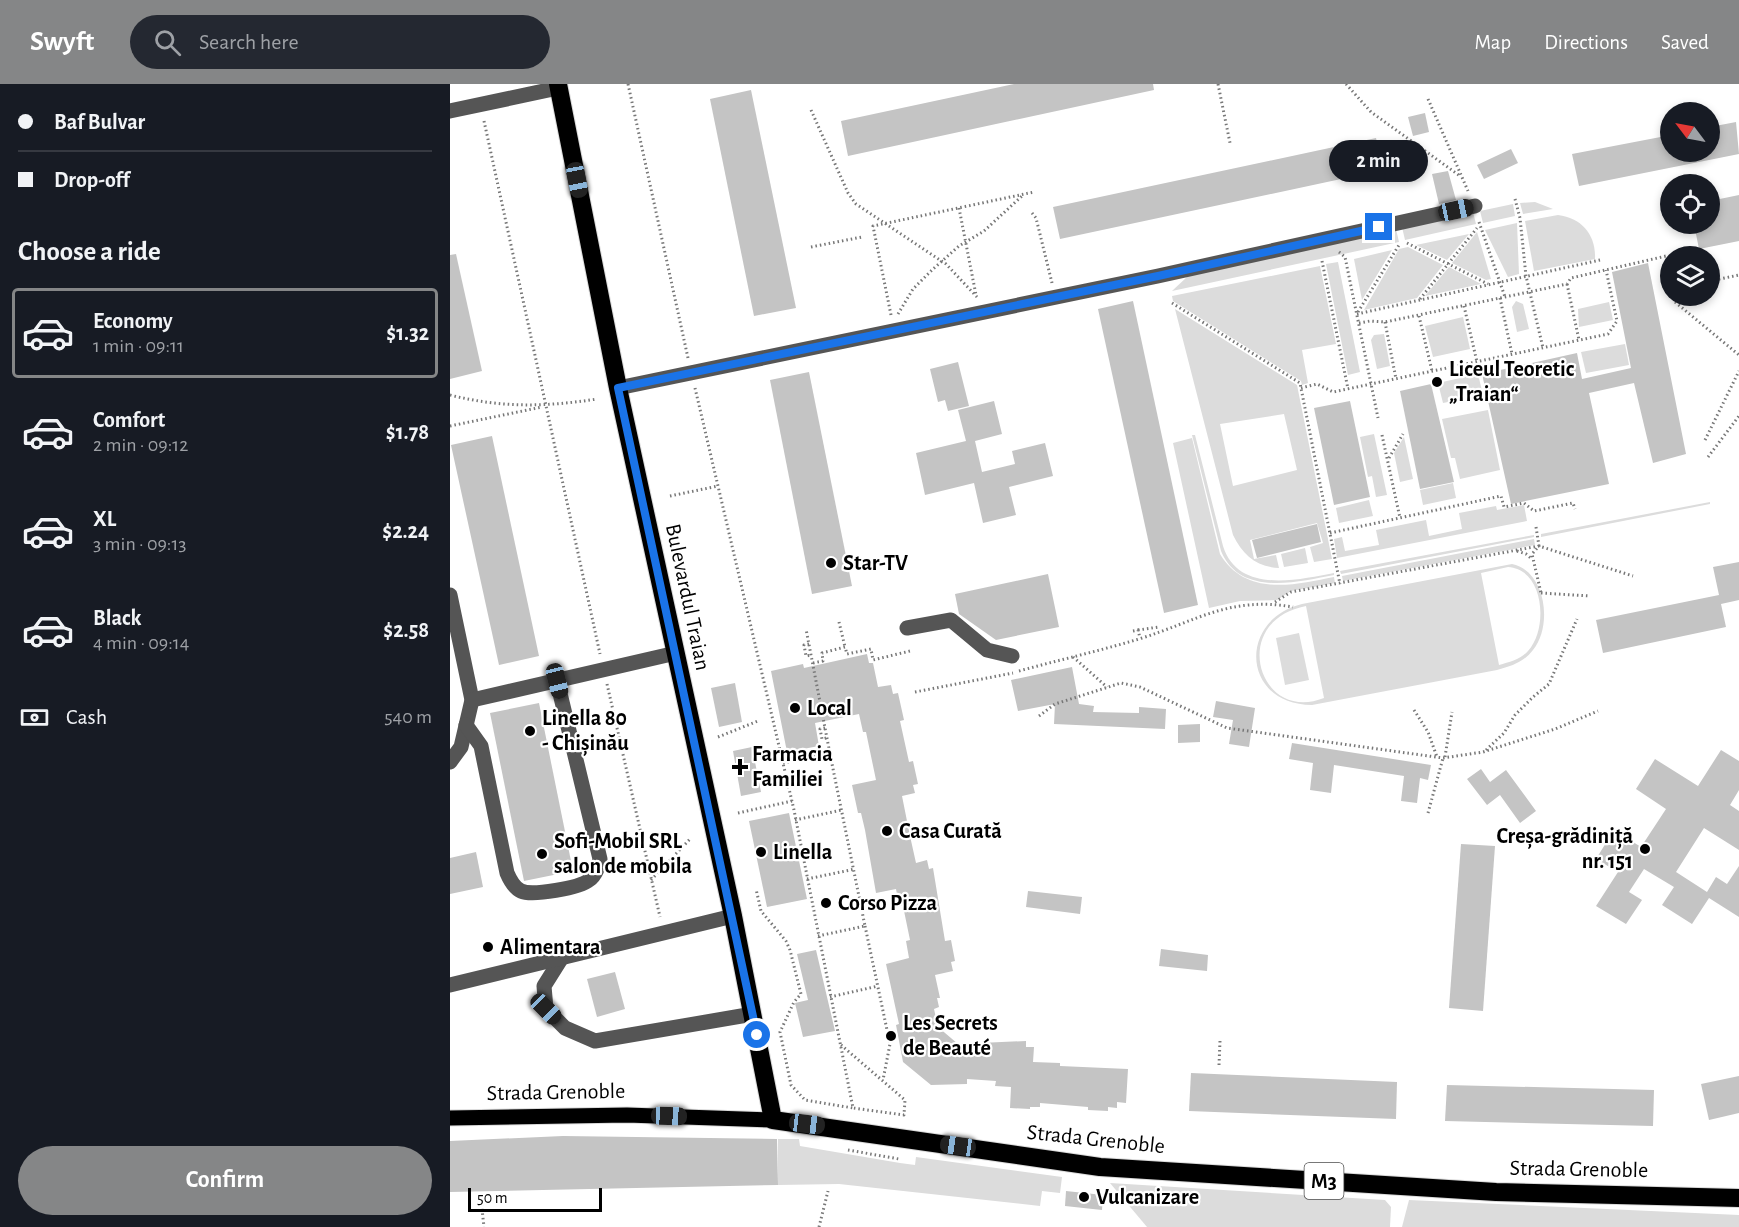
<!DOCTYPE html>
<html lang="en">
<head>
<meta charset="utf-8">
<style>
	:root { --surface:#171b24; --page:#242831; --text:#f1f3f6; --muted:#9ea1a6; --line:#363941; --accent:#858687 }
	body { margin:0; font-family:"Alegreya Sans",sans-serif; background:var(--page); color:var(--text); height:100vh; display:flex; flex-direction:column; font-size:22px; white-space:nowrap }
	* { box-sizing:border-box; margin:0 }
	p { font-size:20px; color:var(--muted) }
	.icon { flex:none; width:33px; height:33px; fill:none; stroke:currentColor; stroke-width:2; stroke-linecap:round; stroke-linejoin:round }
	.map { position:relative; flex:1; overflow:hidden }
	.panel { display:flex; flex-direction:column; background:var(--surface); width:450px }
	.panel>* { flex:none }
	.top-card { display:grid; align-content:center; height:132px; padding:0 18px; background:var(--surface) }
	.needle { width:39px; rotate:302deg }
	.tools { position:absolute; left:1210px; top:18px; display:grid; gap:12px }
	.tools a { display:grid; place-items:center; width:60px; height:60px; border-radius:50%; background:var(--surface); box-shadow:0 3px 9px #0003; font-size:30px }
	.scale { position:absolute; left:18px; bottom:15px; width:134px; box-sizing:border-box; padding-left:6px; border:3px solid #000; border-top:0; font-size:16px; line-height:21px; white-space:nowrap; color:#000; -webkit-text-stroke:4px #fff; paint-order:stroke }
	.end { position:absolute; width:27px; height:27px; margin:-14px; border:8px solid #1a73e8; background:#fff; box-shadow:0 0 0 3px #fff }
	.from { border-radius:50% }
	.bubble { position:absolute; height:42px; border-radius:21px; background:var(--surface); box-shadow:0 3px 9px #0003; font-size:20px; font-weight:700; line-height:42px; text-align:center }
	.car { position:absolute; width:18px; height:36px; margin:-18px -9px; border-radius:8px; box-shadow:0 0 4px 2px #0007; background:linear-gradient(#222 24%,#8ab4d8 0 40%,#222 0 76%,#8ab4d8 0 86%,#222 0) }
	.top-card b { display:flex; align-items:center; gap:21px; height:57px; font-size:22px }
	.top-card b+b { border-top:2px solid var(--line) }
	.top-card i { width:15px; height:15px; background:var(--text) }
	ul { padding:0; list-style:none }
	li { display:flex; align-items:center; gap:18px; height:90px; margin:0 12px 9px; padding:0 6px; border:3px solid transparent; border-radius:6px }
	li div { flex:1 }
	li b { display:block; font-size:22px }
	li em { font-style:normal; font-weight:700 }
	li.selected { border-color:var(--accent) }
	li>.icon { width:54px; height:54px; stroke-width:1.5 }
	h2 { padding:0 18px; font-size:27px; line-height:72px }
	.pay { display:flex; align-items:center; gap:15px; height:66px; padding:0 18px; font-size:22px }
	.pay p { margin-inline-start:auto }
	.button { display:flex; gap:12px; margin-top:auto; padding:12px 18px }
	.button a { flex:1; height:69px; border-radius:36px; background:var(--accent); color:#fff; font-size:24px; font-weight:700; line-height:69px; text-align:center }
	header { display:flex; align-items:center; gap:36px; box-sizing:border-box; height:84px; padding:0 30px; background:var(--accent); color:#fff }
	header strong { font-size:28px }
	nav { display:flex; gap:33px; margin-inline-start:auto; font-size:21px }
	.search { width:420px; height:54px; background:var(--page); display:flex; align-items:center; gap:15px; box-sizing:border-box; padding:0 21px; border-radius:33px; color:var(--muted); font-size:22px }
	main { display:flex; flex:1; min-height:0 }
	.map>svg:first-child { display:block }
	.green { fill:#dcdcdc; fill-rule:evenodd }
	.building { fill:#c4c4c4 }
	.lines { fill:none; stroke-linecap:round; stroke-linejoin:round }
	.major-casing { stroke:#dbdbdb; stroke-width:17 }
	.highway-casing { stroke:#dbdbdb; stroke-width:20 }
	.path { stroke:#777; stroke-width:3; stroke-dasharray:1.5 3; stroke-linecap:butt }
	.minor { stroke:#555; stroke-width:15 }
	.major { stroke:#000; stroke-width:15 }
	.highway { stroke:#000; stroke-width:18 }
	.route { stroke:#1a73e8; stroke-width:8 }
	.poi-dot { fill:#000; stroke:#fff; stroke-width:2 }
	.labels { text-anchor:middle; dominant-baseline:central; stroke-width:4.5; stroke-linejoin:round; paint-order:stroke }
	.shield { fill:#fff; stroke:#4c4c4c; stroke-width:1.5 }
	.shield-label { font-size:21px; font-weight:bold; fill:#000 }
	.poi-label { font-size:22px; font-weight:bold; fill:#000; stroke:#fff; text-anchor:start }
	.street-label { font-size:22px; fill:#000; stroke:#fff }
</style>
</head>
<body>
<header>
<strong>Swyft</strong>
<div class="search"><svg class="icon" aria-label="search" viewBox="0 0 24 24"><circle cx="10" cy="10" r="6"/><path d="M15 15l6 6"/></svg>Search here</div>
<nav><a>Map</a><a>Directions</a><a>Saved</a></nav>
</header>
<main>
<section class="panel">
<div class="top-card">
<b><i class="from"></i>Baf Bulvar</b>
<b><i></i>Drop-off</b>
</div>
<h2>Choose a ride</h2>
<ul>
<li class="selected"><svg class="icon" aria-label="car" viewBox="0 0 24 24"><path d="M5 17H2v-5l4-1 3-4h7l3 4 3 1v5h-3M9 17h6M6 11h13"/><circle cx="7" cy="17" r="2"/><circle cx="17" cy="17" r="2"/></svg><div><b>Economy</b><p>1 min · 09:11</p></div><em>$1.32</em></li>
<li><svg class="icon" aria-label="car" viewBox="0 0 24 24"><path d="M5 17H2v-5l4-1 3-4h7l3 4 3 1v5h-3M9 17h6M6 11h13"/><circle cx="7" cy="17" r="2"/><circle cx="17" cy="17" r="2"/></svg><div><b>Comfort</b><p>2 min · 09:12</p></div><em>$1.78</em></li>
<li><svg class="icon" aria-label="car" viewBox="0 0 24 24"><path d="M5 17H2v-5l4-1 3-4h7l3 4 3 1v5h-3M9 17h6M6 11h13"/><circle cx="7" cy="17" r="2"/><circle cx="17" cy="17" r="2"/></svg><div><b>XL</b><p>3 min · 09:13</p></div><em>$2.24</em></li>
<li><svg class="icon" aria-label="car" viewBox="0 0 24 24"><path d="M5 17H2v-5l4-1 3-4h7l3 4 3 1v5h-3M9 17h6M6 11h13"/><circle cx="7" cy="17" r="2"/><circle cx="17" cy="17" r="2"/></svg><div><b>Black</b><p>4 min · 09:14</p></div><em>$2.58</em></li>
</ul>
<div class="pay"><svg class="icon" aria-label="cash" viewBox="0 0 24 24"><path d="M3 7h18v10H3z"/><circle cx="12" cy="12" r="2"/></svg>Cash<p>540 m</p></div>
<div class="button"><a>Confirm</a></div>
</section>
<div class="map">
<svg width="1289" height="1143" viewBox="0 0 1289 1143">
	<rect width="100%" height="100%" fill="#fff"/>
	<g class="green">
		<polygon points="1085,118 1103,125 1073,130 1070,119"/>
		<polygon points="1063,120 1065,132 1033,139 1030,127"/>
		<polygon points="1023,128 1026,140 955,156 952,143"/>
		<path d="M 1108,131 C 1132,134 1146,151 1145,175 L 1084,187 L 1075,137 Z"/>
		<polygon points="1067,139 1069,190 1058,193 1035,146"/>
		<polygon points="946,145 949,158 722,207 738,192"/>
		<polygon points="1027,148 1041,195 1036,196 1002,179"/>
		<polygon points="1019,150 997,176 966,161"/>
		<polygon points="958,163 993,181 967,214 914,226 949,165"/>
		<polygon points="942,166 912,216 904,175"/>
		<polygon points="888,178 910,288 898,291 876,180"/>
		<polygon points="870,182 886,260 852,266 858,299 852,301 851,297 723,217 722,212"/>
		<polygon points="999,183 1031,200 975,212"/>
		<polygon points="1066,217 1073,220 1079,245 1067,248 1062,223"/>
		<polygon points="1159,218 1163,236 1129,243 1128,225"/>
		<path d="M 725,225 L 847,301 L 882,475 L 864,478 L 860,463 L 873,459 L 867,439 L 800,456 L 804,475 L 826,471 L 829,484 C 806,483 793,471 783,451 ZM 834,330 L 847,386 L 783,402 L 770,340 Z"/>
		<polygon points="1013,233 1020,265 983,273 975,242"/>
		<polygon points="934,250 940,282 927,285 921,256 924,251"/>
		<polygon points="1175,260 1179,281 1136,289 1131,268"/>
		<polygon points="1028,290 1033,311 993,319 988,299"/>
		<polygon points="1038,326 1050,386 1010,395 1005,374 1001,374 992,335"/>
		<polygon points="924,350 937,411 926,413 922,392 918,393 910,353"/>
		<path d="M 742,351 L 745,351 L 773,462 C 788,510 847,496 884,489 L 884,491 C 847,498 790,513 771,467 Z"/>
		<polygon points="954,353 963,395 950,398 944,369"/>
		<path d="M 742,354 L 770,470 C 796,513 844,501 884,493 L 885,499 L 841,507 L 827,516 L 790,517 L 759,524 L 723,359 Z"/>
		<polygon points="1003,399 1006,414 973,421 970,406"/>
		<polygon points="919,416 923,432 889,439 886,424"/>
		<polygon points="1260,418 1260,420 1091,453 1091,450"/>
		<polygon points="1074,421 1077,437 887,474 884,455 892,453 895,467 929,461 926,446 976,436 979,452 1012,445 1009,429 1046,422 1047,426"/>
		<polygon points="1084,451 1084,453 891,490 890,487"/>
		<polygon points="1084,455 1085,461 893,497 892,492"/>
		<polygon points="855,464 858,479 834,483 831,470"/>
		<path d="M 1062,480 C 1096,487 1103,542 1083,566 C 1074,578 1062,582 1047,586 L 862,621 C 792,621 787,536 852,520 ZM 1058,483 C 1094,485 1099,544 1078,567 C 1071,575 1060,578 1049,581 L 1031,489 ZM 856,522 L 874,614 C 808,640 778,537 856,522 Z"/>
		<polygon points="849,549 859,596 835,601 826,554"/>
		<polygon points="328,1055 349,1055 350,1062 450,1079 465,1081 466,1073 612,1093 610,1109 592,1107 590,1122 389,1100 328,1101"/>
		<polygon points="660,1099 935,1116 941,1123 940,1143 697,1143"/>
		<polygon points="959,1116 1289,1131 1289,1143 952,1143"/>
	</g>
	<g class="building">
		<polygon points="564,0 703,0 704,6 398,72 391,37"/>
		<polygon points="301,6 346,224 304,232 260,15"/>
		<polygon points="975,29 979,48 963,52 958,33"/>
		<polygon points="1286,38 1289,70 1129,102 1122,70 1221,51 1221,68 1260,68 1260,43"/>
		<polygon points="926,54 933,86 610,155 603,123"/>
		<polygon points="1061,65 1068,79 1034,95 1027,81"/>
		<polygon points="998,87 1006,116 989,120 982,90"/>
		<polygon points="1289,111 1289,157 1249,165 1244,140 1260,140 1260,117"/>
		<polygon points="6,170 32,287 0,295 0,171"/>
		<polygon points="1198,179 1236,370 1203,379 1184,299 1139,309 1159,400 1061,420 1032,290 1127,269 1132,295 1181,284 1162,188"/>
		<polygon points="683,217 748,521 714,529 648,225"/>
		<polygon points="508,278 519,322 498,327 495,316 488,318 480,285"/>
		<polygon points="359,288 402,502 362,510 320,296"/>
		<polygon points="981,300 1004,398 970,405 950,307"/>
		<polygon points="544,317 552,350 525,357 532,388 565,380 562,367 595,359 603,392 559,403 566,431 533,439 524,399 475,411 466,369 516,357 508,326"/>
		<polygon points="900,317 920,413 884,421 864,324"/>
		<polygon points="42,352 89,572 49,581 1,361"/>
		<polygon points="867,440 871,458 807,474 802,456"/>
		<polygon points="1289,478 1289,516 1271,520 1276,543 1153,569 1146,536 1269,511 1263,483"/>
		<polygon points="598,490 609,543 546,556 509,530 505,510"/>
		<polygon points="417,570 419,579 423,579 428,603 441,601 443,610 448,609 454,636 450,637 459,678 463,677 468,700 463,701 465,709 452,712 460,752 466,779 477,776 479,785 483,784 495,857 501,856 505,877 501,878 503,887 485,891 490,914 487,914 489,923 484,925 488,943 508,960 576,957 576,963 584,963 583,978 610,979 610,982 678,985 676,1019 667,1018 667,1024 658,1023 658,1027 638,1026 638,1023 590,1019 590,1023 580,1023 580,1025 560,1024 561,1003 545,1002 546,997 517,995 517,1000 481,1001 453,978 446,941 449,940 436,880 459,874 456,857 460,856 453,822 449,822 446,805 426,809 415,746 411,729 408,729 402,701 426,696 416,648 413,648 409,630 365,639 369,662 337,668 321,587 353,580 354,584"/>
		<polygon points="622,583 629,620 644,622 643,628 689,629 689,623 716,625 715,645 604,640 605,620 568,627 561,596"/>
		<polygon points="285,599 292,638 269,643 261,604"/>
		<polygon points="766,617 805,624 799,663 779,660 783,636 763,633"/>
		<polygon points="89,619 123,787 74,797 40,629"/>
		<polygon points="750,640 750,658 728,659 728,641"/>
		<polygon points="842,659 981,681 978,696 970,694 967,719 951,717 954,692 884,681 881,709 860,706 863,679 839,675"/>
		<polygon points="302,663 311,708 291,712 283,667"/>
		<polygon points="1271,666 1289,677 1289,706 1280,721 1289,727 1289,766 1254,744 1226,788 1257,808 1266,793 1277,800 1289,782 1289,833 1259,814 1242,840 1212,821 1224,803 1194,785 1179,808 1192,816 1176,840 1146,822 1168,788 1146,775 1164,746 1191,763 1216,725 1186,705 1205,675 1248,702"/>
		<polygon points="1031,685 1040,698 1056,686 1086,727 1070,739 1050,711 1037,721 1017,695"/>
		<polygon points="339,729 357,815 317,823 299,737"/>
		<polygon points="1011,760 1045,762 1033,927 999,924"/>
		<polygon points="26,768 33,803 0,810 0,774"/>
		<polygon points="578,807 632,813 630,830 576,823"/>
		<polygon points="711,865 758,871 757,887 709,882"/>
		<polygon points="366,866 385,947 353,953 345,919 358,916 347,870"/>
		<polygon points="165,888 175,925 147,933 137,895"/>
		<polygon points="741,989 947,998 946,1035 739,1027"/>
		<polygon points="1289,992 1289,1029 1259,1036 1251,1000"/>
		<polygon points="997,1001 1204,1006 1203,1042 995,1037"/>
		<polygon points="113,1052 327,1055 328,1101 0,1108 0,1057"/>
		<polygon points="616,1107 653,1111 652,1126 615,1122"/>
	</g>
	<g class="lines">
		<g class="major-casing">
			<polyline id="major" points="0,1034 177,1031 323,1036"/>
		</g>
		<g class="highway-casing">
			<polyline id="highway" points="108,0 168,304 283,832 323,1036 650,1083 1046,1108 1289,1114"/>
		</g>
		<g class="path">
			<polyline points="178,0 238,274"/>
			<polyline points="768,0 780,59"/>
			<polyline points="896,0 921,28 1010,92"/>
			<polyline points="978,15 1018,107"/>
			<polyline points="361,26 398,109 406,120 496,180 527,213"/>
			<polyline points="34,37 150,570"/>
			<polyline points="1065,115 1070,134 1076,192 1093,264"/>
			<polyline points="509,124 526,211"/>
			<polyline points="582,129 586,134 602,199"/>
			<polyline points="1029,138 1055,213"/>
			<polyline points="957,159 1038,200"/>
			<polyline points="361,163 412,153"/>
			<polyline points="889,168 895,173 928,334"/>
			<polyline points="872,177 898,305"/>
			<polyline points="1260,197 1289,191"/>
			<polyline points="1117,200 1129,256"/>
			<polyline points="1050,214 1062,270"/>
			<polyline points="970,215 1027,144"/>
			<polyline points="1225,218 1289,271"/>
			<polyline points="722,219 850,299 890,500"/>
			<polyline points="1014,222 1027,278"/>
			<polyline points="908,228 949,161"/>
			<polyline points="448,230 463,205 483,185 509,162 534,147 572,112"/>
			<polyline points="907,230 1150,176"/>
			<polyline points="441,231 423,142 584,108"/>
			<polyline points="969,232 982,287"/>
			<polyline points="935,238 946,295"/>
			<polyline points="909,239 920,237 935,238 1117,200 1121,194 1216,172"/>
			<polyline points="245,304 344,726 403,1024 355,1016 341,1001 330,948 344,918 351,910 340,866 336,857 311,827 306,805"/>
			<polyline points="851,304 867,300 883,308 1158,250 1167,237 1156,186"/>
			<path d="M 0,311 C 51,324 96,323 147,315"/>
			<polyline points="0,342 92,323"/>
			<polyline points="932,351 950,434"/>
			<polyline points="1255,356 1289,287"/>
			<polyline points="1258,373 1289,332"/>
			<polyline points="939,374 953,350"/>
			<polyline points="220,412 268,402"/>
			<polyline points="1086,443 1089,462 1082,470 1091,509"/>
			<polyline points="880,449 1051,412 1054,423 1074,419 1084,427 1123,419 1125,425"/>
			<polyline points="1067,467 1076,470 1082,475"/>
			<polyline points="1091,509 1140,512"/>
			<polyline points="825,518 841,508 1089,462 1183,492"/>
			<polyline points="389,538 395,563"/>
			<polyline points="688,546 709,543"/>
			<polyline points="683,547 688,546 690,554"/>
			<polyline points="359,560 354,561 356,572 361,571"/>
			<polyline points="623,573 657,603"/>
			<polyline points="363,579 373,577 372,569 395,563 397,570 421,565 423,576 460,567"/>
			<path d="M 569,587 C 609,576 649,567 689,555 C 747,537 779,512 843,523"/>
			<polyline points="157,600 210,833"/>
			<polyline points="465,608 563,589"/>
			<polyline points="964,626 978,648 987,673"/>
			<polyline points="589,632 605,620 671,599 690,603 777,644 993,674 1033,668 1105,645 1148,627"/>
			<polyline points="375,644 370,645 372,655 376,654"/>
			<polyline points="268,653 308,637"/>
			<polyline points="1036,666 1054,649 1065,631 1083,613 1099,600 1127,535"/>
			<polyline points="995,673 1002,628"/>
			<polyline points="333,679 380,670 356,545"/>
			<polyline points="288,729 342,717"/>
			<polyline points="978,729 993,674"/>
			<polyline points="345,736 392,726"/>
			<polyline points="357,795 405,785"/>
			<polyline points="201,796 241,754"/>
			<polyline points="415,842 440,960 433,996"/>
			<polyline points="368,852 415,842 380,670"/>
			<polyline points="380,913 428,902"/>
			<polyline points="391,961 455,1016 454,1031 403,1024"/>
			<polyline points="769,981 770,957"/>
			<polyline points="398,1066 449,1075"/>
			<polyline points="31,1116 34,1143"/>
			<polyline points="369,1143 378,1107"/>
		</g>
		<g class="minor">
			<polyline points="0,27 108,4"/>
			<polyline points="168,304 708,192 1025,122"/>
			<polyline points="0,511 22,616 11,663 0,678"/>
			<polyline points="457,544 501,536 537,566 562,572"/>
			<polyline points="22,616 226,569"/>
			<path d="M 16,641 L 31,662 L 57,789 C 60,796 64,804 71,807 C 82,812 130,804 139,796 C 146,791 148,783 150,775 L 107,597"/>
			<polyline points="111,875 94,902 96,925 115,944 145,957 303,930"/>
			<polyline points="0,901 283,832"/>
		</g>
		<use href="#major" class="major"/>
		<use href="#highway" class="highway"/>
	</g>
	<g class="lines">
		<polyline class="route" points="307,951 168,304 708,192 929,143"/>
	</g>
	<g class="poi-dot">
		<circle cx="987" cy="298" r="6"/>
		<circle cx="381" cy="479" r="6"/>
		<circle cx="345" cy="624" r="6"/>
		<circle cx="80" cy="647" r="6"/>
		<path d="M287 674h6v6h6v6h-6v6h-6v-6h-6v-6h6z"/>
		<circle cx="437" cy="747" r="6"/>
		<circle cx="1195" cy="765" r="6"/>
		<circle cx="311" cy="768" r="6"/>
		<circle cx="92" cy="770" r="6"/>
		<circle cx="376" cy="819" r="6"/>
		<circle cx="38" cy="863" r="6"/>
		<circle cx="441" cy="952" r="6"/>
		<circle cx="634" cy="1113" r="6"/>
	</g>
	<g class="labels">
		<rect class="shield" x="854.5" y="1079" width="39" height="36" rx="4.5"/>
		<g class="shield-label">
			<text x="874" y="1097">M3</text>
		</g>
		<g class="poi-label">
			<text x="999" y="285">Liceul Teoretic<tspan x="999" dy="25">„Traian“</tspan></text>
			<text x="393" y="479">Star-TV</text>
			<text x="357" y="624">Local</text>
			<text x="92" y="634">Linella 80<tspan x="92" dy="25">- Chișinău</tspan></text>
			<text x="302" y="670">Farmacia<tspan x="302" dy="25">Familiei</tspan></text>
			<text x="449" y="747">Casa Curată</text>
			<text x="1183" y="752" text-anchor="end">Creșa-grădiniță<tspan x="1183" dy="25">nr. 151</tspan></text>
			<text x="104" y="757">Sofi-Mobil SRL<tspan x="104" dy="25">salon de mobila</tspan></text>
			<text x="323" y="768">Linella</text>
			<text x="388" y="819">Corso Pizza</text>
			<text x="50" y="863">Alimentara</text>
			<text x="453" y="939">Les Secrets<tspan x="453" dy="25">de Beauté</tspan></text>
			<text x="646" y="1113">Vulcanizare</text>
		</g>
		<g class="street-label">
			<text transform="translate(238 513) rotate(78)">Bulevardul Traian</text>
			<text transform="translate(106 1008) rotate(-1)">Strada Grenoble</text>
			<text transform="translate(646 1055) rotate(6)">Strada Grenoble</text>
			<text transform="translate(1129 1085) rotate(1)">Strada Grenoble</text>
		</g>
	</g>
</svg>
<div class="tools">
<a><svg class="needle" viewBox="-14 -14 28 28"><path d="M0-13l5 13h-10z" fill="#e53935"/><path d="M0 13l5-13h-10z" fill="#9ea1a6"/></svg></a>
<a><svg class="icon" aria-label="locate" viewBox="0 0 24 24"><circle cx="12" cy="12" r="6"/><path d="M12 2v4M12 18v4M2 12h4M18 12h4"/></svg></a>
<a><svg class="icon" aria-label="layers" viewBox="0 0 24 24"><path d="M12 4l9 5-9 5-9-5zM3 14l9 5 9-5"/></svg></a>
</div>
<div class="scale">50 m</div>
<i class="end from" style="left:307px;top:951px"></i>
<i class="end" style="left:929px;top:143px"></i>
<div class="bubble" style="left:879px;top:56px;width:99px">2 min</div>
<i class="car" style="left:127px;top:96px;rotate:169deg"></i>
<i class="car" style="left:1006px;top:126px;rotate:78deg"></i>
<i class="car" style="left:107px;top:597px;rotate:166deg"></i>
<i class="car" style="left:96px;top:925px;rotate:135deg"></i>
<i class="car" style="left:219px;top:1032px;rotate:92deg"></i>
<i class="car" style="left:357px;top:1040px;rotate:97deg"></i>
<i class="car" style="left:508px;top:1062px;rotate:278deg"></i>
</div>
</main>
</body>
</html>
